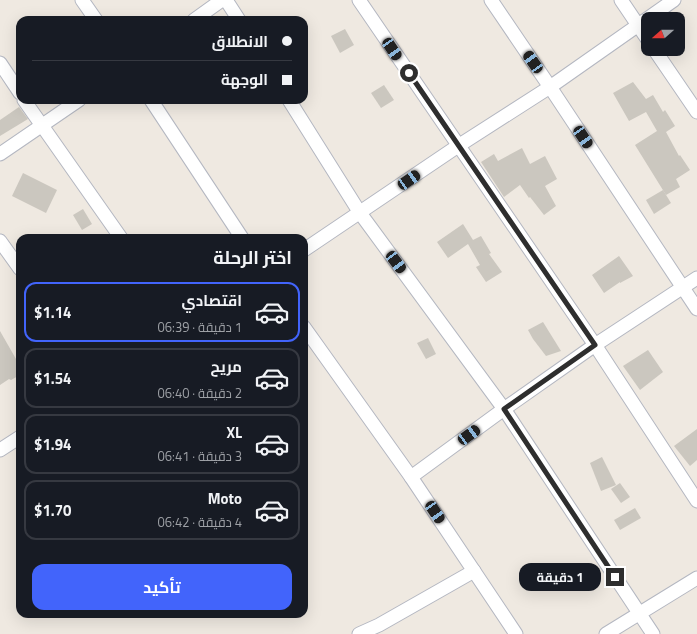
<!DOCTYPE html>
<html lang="ar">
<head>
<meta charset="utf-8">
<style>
	:root { --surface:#171b24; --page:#20242c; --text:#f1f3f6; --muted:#9ea1a6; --line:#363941; --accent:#4264fb }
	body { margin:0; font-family:"Titillium Web",Cairo,sans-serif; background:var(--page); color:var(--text); direction:rtl; height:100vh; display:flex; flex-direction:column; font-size:15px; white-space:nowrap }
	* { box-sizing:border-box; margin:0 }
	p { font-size:13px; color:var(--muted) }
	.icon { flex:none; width:22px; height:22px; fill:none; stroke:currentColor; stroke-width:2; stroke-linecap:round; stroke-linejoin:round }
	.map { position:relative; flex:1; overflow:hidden; direction:ltr }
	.drawer { position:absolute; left:16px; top:234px; width:292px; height:384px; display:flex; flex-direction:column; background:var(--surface); border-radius:12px; box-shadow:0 4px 16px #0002; direction:rtl }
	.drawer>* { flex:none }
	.top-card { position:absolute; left:16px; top:16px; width:292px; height:88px; border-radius:12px; box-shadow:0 4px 16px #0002; direction:rtl; display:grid; align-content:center; height:88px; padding:0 16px; background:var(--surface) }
	.needle { width:26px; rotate:249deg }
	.tools { position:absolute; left:641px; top:12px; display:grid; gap:8px }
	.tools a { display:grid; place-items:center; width:44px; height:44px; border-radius:8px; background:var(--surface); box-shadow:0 4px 16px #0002; font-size:20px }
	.end { position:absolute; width:18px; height:18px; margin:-9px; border:5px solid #2e2e2e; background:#fff; box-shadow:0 0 0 2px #fff }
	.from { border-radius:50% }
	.bubble { position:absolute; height:28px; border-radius:12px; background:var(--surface); box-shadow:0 4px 16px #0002; font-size:13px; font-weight:700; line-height:28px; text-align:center; direction:rtl }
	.car { position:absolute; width:12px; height:24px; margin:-12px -6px; border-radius:5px; box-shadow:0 0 3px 1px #0007; background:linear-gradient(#222 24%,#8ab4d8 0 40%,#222 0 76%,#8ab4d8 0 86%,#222 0) }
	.top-card b { display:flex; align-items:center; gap:14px; height:38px; font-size:15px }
	.top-card b+b { border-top:1px solid var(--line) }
	.top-card i { width:10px; height:10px; background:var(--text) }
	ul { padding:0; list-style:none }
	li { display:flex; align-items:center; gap:12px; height:60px; margin:0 8px 6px; padding:0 8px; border:2px solid var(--line); border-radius:12px }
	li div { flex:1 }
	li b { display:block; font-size:15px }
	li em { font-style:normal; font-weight:700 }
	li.selected { border-color:var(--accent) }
	li>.icon { width:36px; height:36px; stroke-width:1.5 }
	h2 { padding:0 16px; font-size:18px; line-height:48px }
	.cta { display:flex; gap:8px; margin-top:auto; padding:8px 16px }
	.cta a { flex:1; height:46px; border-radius:12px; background:var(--accent); color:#fff; font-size:16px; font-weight:700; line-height:46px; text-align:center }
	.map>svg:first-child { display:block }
	.building { fill:#cbc7bf }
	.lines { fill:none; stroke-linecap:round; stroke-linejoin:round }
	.street-casing { stroke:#b4b7c1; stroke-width:15 }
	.street { stroke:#fff; stroke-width:13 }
	.route { stroke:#2e2e2e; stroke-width:5 }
</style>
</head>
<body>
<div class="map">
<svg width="697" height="634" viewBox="0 0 697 634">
	<rect width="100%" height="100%" fill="#efe9e1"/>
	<g class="building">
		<polygon points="345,29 354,45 340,53 331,36"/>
		<polygon points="633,82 646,99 653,95 663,112 665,110 675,126 666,132 679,156 680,155 690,170 676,179 680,187 666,195 635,145 657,131 646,112 629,121 613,93"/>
		<polygon points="384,85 394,100 381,108 371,93"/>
		<polygon points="19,107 28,119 0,136 0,120"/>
		<polygon points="522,148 530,164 545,156 557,179 545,186 556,206 544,215 530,197 529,198 520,185 504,197 481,162 494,154 498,161"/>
		<polygon points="23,173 57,190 46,213 12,196"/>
		<polygon points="663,190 671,203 654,214 646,200"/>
		<polygon points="83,209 92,224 82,230 73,215"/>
		<polygon points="463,224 473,240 481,236 491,253 489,254 502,272 486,282 476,267 480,265 468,244 448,258 437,242"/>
		<polygon points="619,256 633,276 620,283 620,282 604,293 592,275"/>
		<polygon points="543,322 561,351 546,356 533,339 528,330"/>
		<polygon points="0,331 20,366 20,375 11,380 9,379 0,385"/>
		<polygon points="428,338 436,354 426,359 417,343"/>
		<polygon points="648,350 663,372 640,390 623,366"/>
		<polygon points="697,429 697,460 690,466 674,446"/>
		<polygon points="602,457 616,485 601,491 590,463"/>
		<polygon points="620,483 630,497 621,503 611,489"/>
		<polygon points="635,508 641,518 620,530 614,520"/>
	</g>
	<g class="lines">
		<g class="street-casing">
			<g id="street">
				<polyline points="82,0 96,20"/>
				<polyline points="226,0 239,20"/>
				<polyline points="359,0 595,345 697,501"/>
				<polyline points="491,0 550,87 697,309"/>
				<polyline points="621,0 648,40"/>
				<polyline points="194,20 222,0"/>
				<polyline points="654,49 697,112"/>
				<polyline points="0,63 20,93"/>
				<polyline points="24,100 121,238"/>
				<polyline points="151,100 242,238"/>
				<polyline points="289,100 360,213 504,409 653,634"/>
				<polyline points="0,154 79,100"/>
				<polyline points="0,241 20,269"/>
				<polyline points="304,250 458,146 550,87 674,0"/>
				<polyline points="304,327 411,477 516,634"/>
				<polyline points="0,450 20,437"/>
				<polyline points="411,477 504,409 595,345 697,278"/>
				<polyline points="359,634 379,625 474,571"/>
				<polyline points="606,634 697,578"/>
			</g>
		</g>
		<use href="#street" class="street"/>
	</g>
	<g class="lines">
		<polyline class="route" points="409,73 595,345 504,409 615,577"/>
	</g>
</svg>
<div class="tools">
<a><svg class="needle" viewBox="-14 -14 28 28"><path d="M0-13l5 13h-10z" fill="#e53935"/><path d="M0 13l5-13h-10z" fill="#9ea1a6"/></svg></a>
</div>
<i class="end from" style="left:409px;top:73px"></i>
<i class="end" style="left:615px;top:577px"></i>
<div class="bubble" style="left:519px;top:563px;width:82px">1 دقيقة</div>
<i class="car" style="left:392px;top:49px;rotate:146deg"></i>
<i class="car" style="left:533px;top:62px;rotate:325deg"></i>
<i class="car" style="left:583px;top:137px;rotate:146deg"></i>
<i class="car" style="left:409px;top:180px;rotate:56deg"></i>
<i class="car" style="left:396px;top:262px;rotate:143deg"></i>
<i class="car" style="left:469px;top:435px;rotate:54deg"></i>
<i class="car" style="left:435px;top:512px;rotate:146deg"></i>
<div class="top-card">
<b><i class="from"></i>الانطلاق</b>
<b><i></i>الوجهة</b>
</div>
<section class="drawer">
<h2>اختر الرحلة</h2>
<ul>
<li class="selected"><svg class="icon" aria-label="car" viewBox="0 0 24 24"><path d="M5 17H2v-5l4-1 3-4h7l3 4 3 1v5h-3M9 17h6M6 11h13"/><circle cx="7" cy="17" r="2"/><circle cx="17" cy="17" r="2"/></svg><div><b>اقتصادي</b><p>1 دقيقة · 06:39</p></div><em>$1.14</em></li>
<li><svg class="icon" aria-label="car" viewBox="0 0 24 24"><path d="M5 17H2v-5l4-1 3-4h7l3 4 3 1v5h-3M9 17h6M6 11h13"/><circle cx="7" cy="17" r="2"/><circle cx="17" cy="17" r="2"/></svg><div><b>مريح</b><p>2 دقيقة · 06:40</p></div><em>$1.54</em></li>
<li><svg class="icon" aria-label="car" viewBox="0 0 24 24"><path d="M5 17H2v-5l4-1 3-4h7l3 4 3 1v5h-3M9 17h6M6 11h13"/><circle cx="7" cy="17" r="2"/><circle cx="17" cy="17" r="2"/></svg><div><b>XL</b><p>3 دقيقة · 06:41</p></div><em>$1.94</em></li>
<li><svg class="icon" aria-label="car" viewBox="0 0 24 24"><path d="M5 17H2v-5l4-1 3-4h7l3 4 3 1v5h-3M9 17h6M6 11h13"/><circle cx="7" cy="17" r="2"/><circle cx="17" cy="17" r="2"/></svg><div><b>Moto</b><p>4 دقيقة · 06:42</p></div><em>$1.70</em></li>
</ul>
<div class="cta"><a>تأكيد</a></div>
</section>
</div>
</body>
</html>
